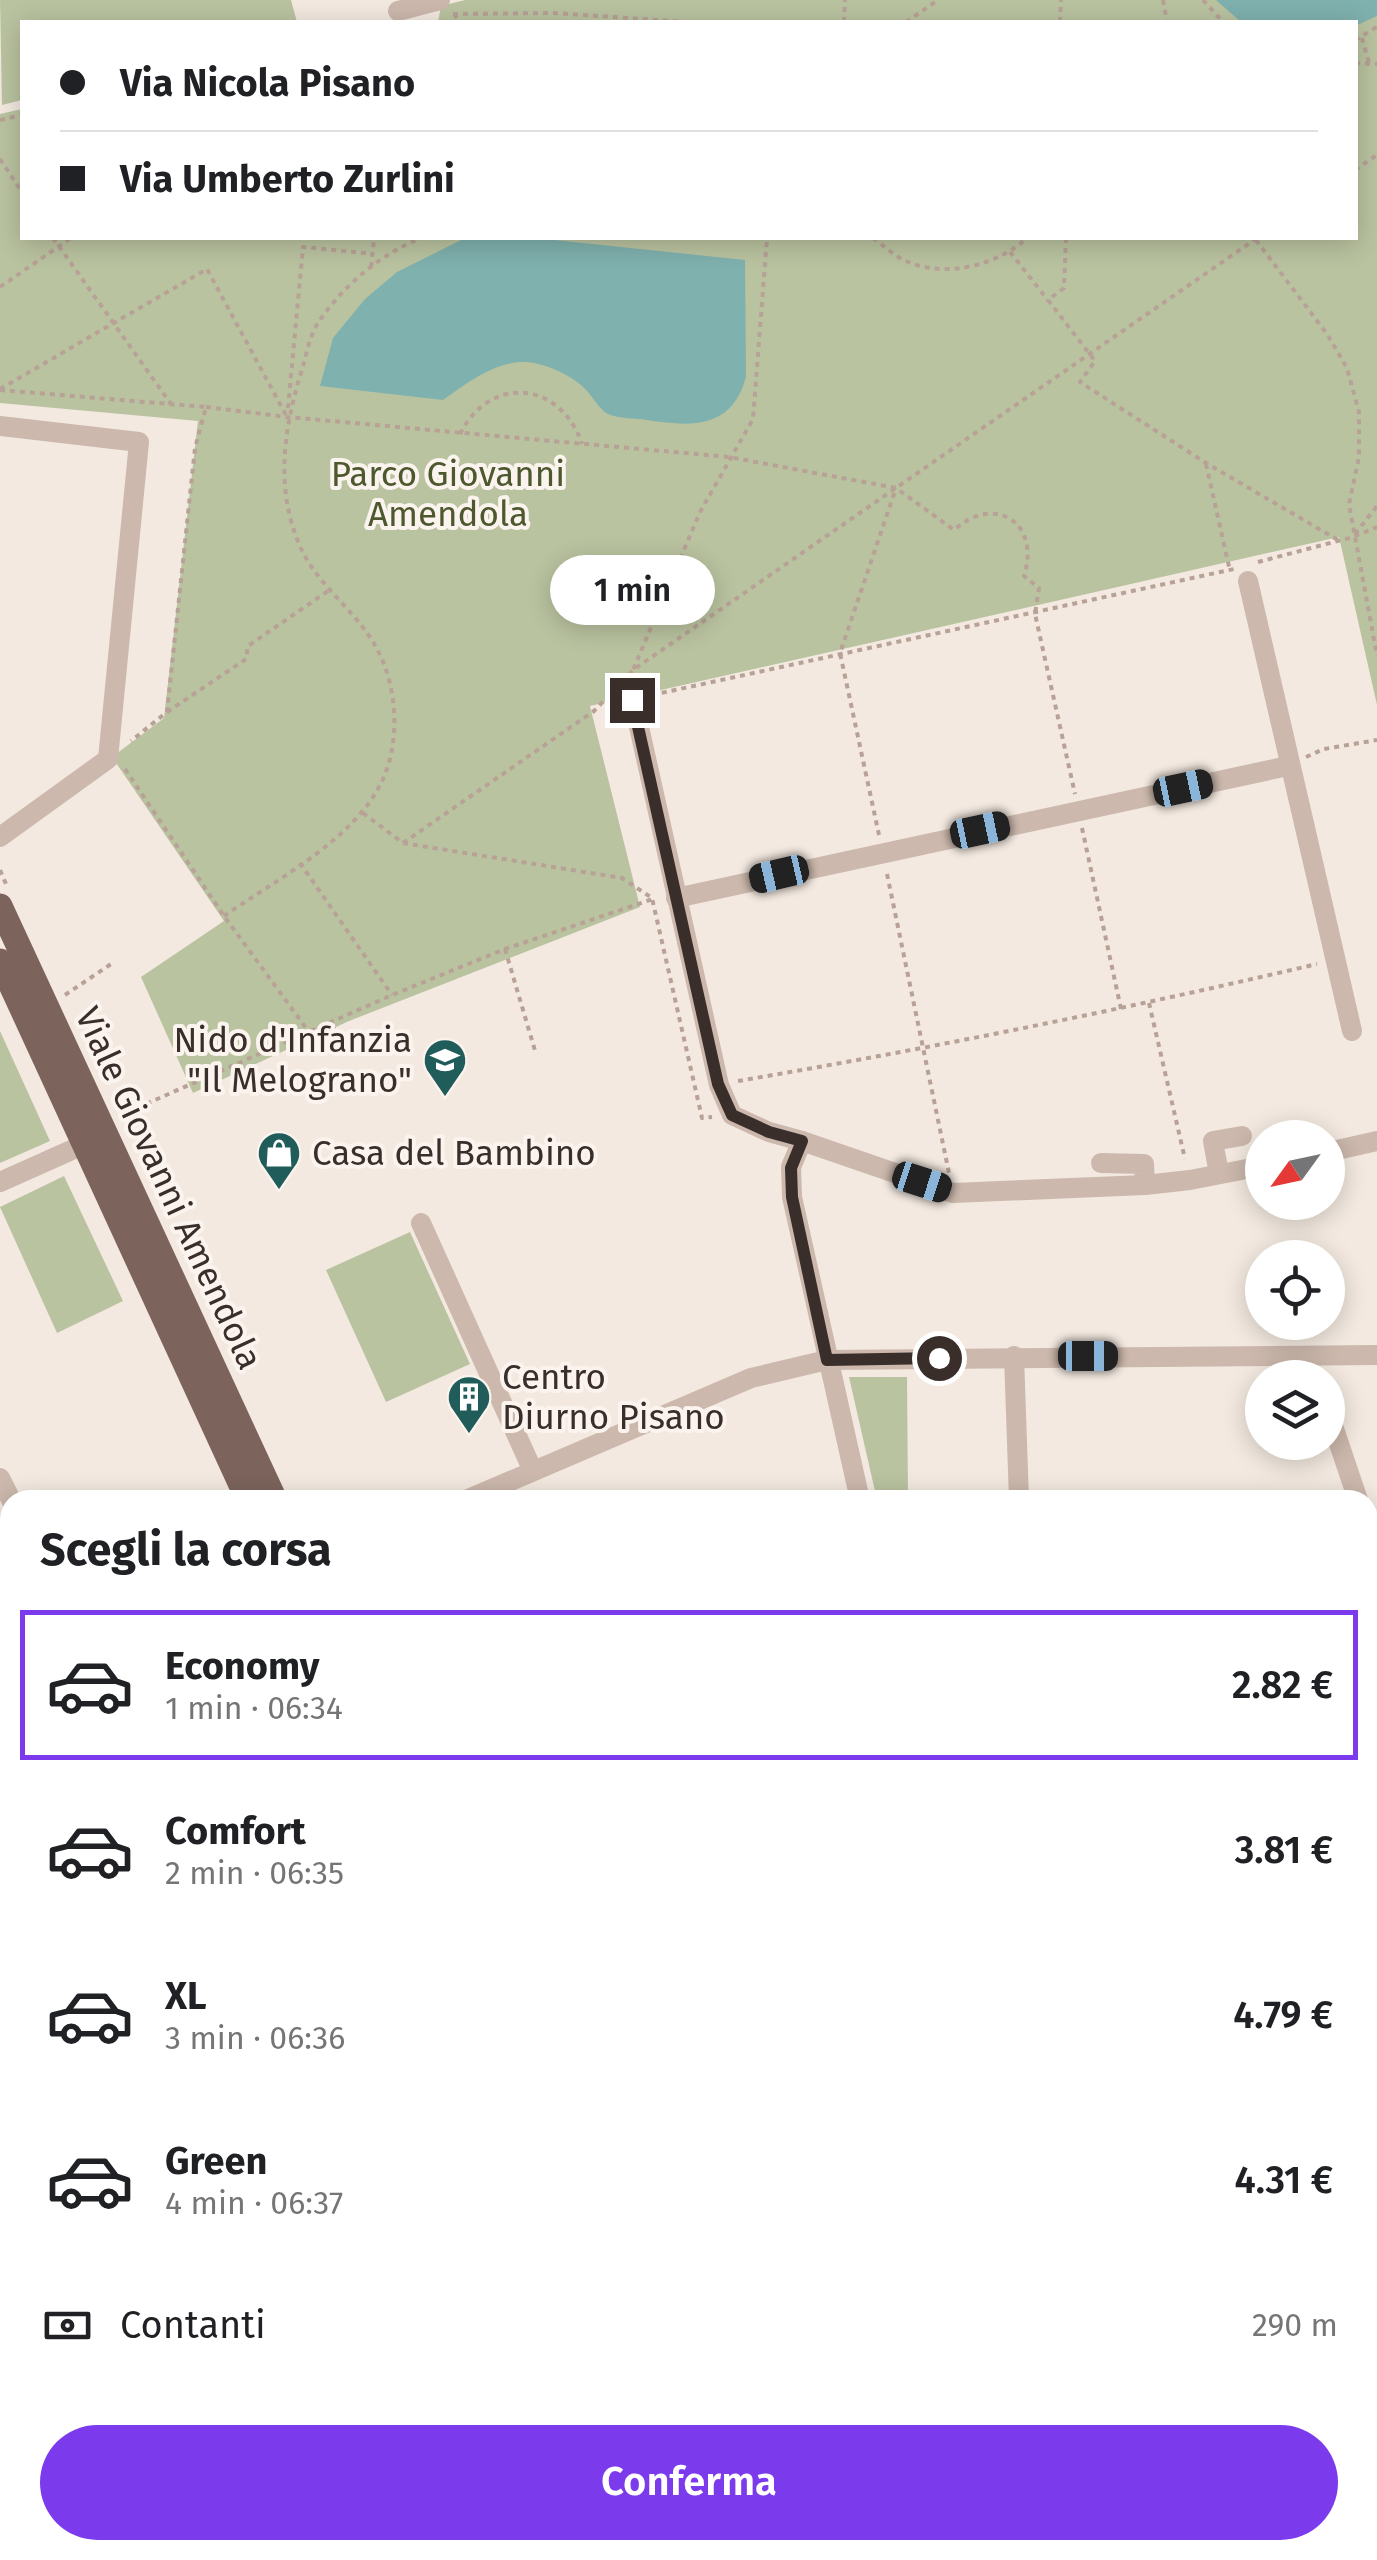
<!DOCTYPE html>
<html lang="it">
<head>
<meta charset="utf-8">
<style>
	:root { --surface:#fff; --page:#f2f2f2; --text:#202124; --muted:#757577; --line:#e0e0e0; --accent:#7c3aed }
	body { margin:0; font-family:"Fira Sans",sans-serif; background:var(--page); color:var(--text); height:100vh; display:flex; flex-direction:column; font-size:38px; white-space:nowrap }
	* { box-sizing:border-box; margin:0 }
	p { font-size:32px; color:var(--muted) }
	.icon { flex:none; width:55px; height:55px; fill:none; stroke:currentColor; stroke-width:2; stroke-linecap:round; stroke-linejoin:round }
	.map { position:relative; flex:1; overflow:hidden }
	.sheet { position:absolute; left:0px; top:1490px; width:1378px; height:1070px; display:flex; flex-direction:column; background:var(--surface); border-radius:30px 30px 0 0; box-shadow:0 5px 25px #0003 }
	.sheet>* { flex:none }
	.banner { position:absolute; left:20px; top:20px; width:1338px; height:220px; border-radius:0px; box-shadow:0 5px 25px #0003; display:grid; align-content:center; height:220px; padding:0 40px; background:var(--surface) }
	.needle { width:65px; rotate:237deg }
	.buttons { position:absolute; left:1245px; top:1120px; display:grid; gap:20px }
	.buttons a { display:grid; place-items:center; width:100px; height:100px; border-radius:50%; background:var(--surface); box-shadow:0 5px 25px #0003; font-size:50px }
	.end { position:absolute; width:45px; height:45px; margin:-22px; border:12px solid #3a2e2b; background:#fff; box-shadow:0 0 0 5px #fff }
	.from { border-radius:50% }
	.bubble { position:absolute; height:70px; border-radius:35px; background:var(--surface); box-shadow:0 5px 25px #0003; font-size:32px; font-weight:600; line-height:70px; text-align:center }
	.car { position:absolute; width:30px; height:60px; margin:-30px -15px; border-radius:12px; box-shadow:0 0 8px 2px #0007; background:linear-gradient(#222 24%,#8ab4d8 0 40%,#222 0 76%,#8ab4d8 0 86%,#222 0) }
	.banner b { display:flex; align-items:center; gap:35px; height:95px; font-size:38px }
	.banner b+b { border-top:2px solid var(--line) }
	.banner i { width:25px; height:25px; background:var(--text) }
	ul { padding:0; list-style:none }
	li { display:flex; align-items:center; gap:30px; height:150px; margin:0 20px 15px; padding:0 20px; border:5px solid transparent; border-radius:0px }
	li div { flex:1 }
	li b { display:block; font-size:38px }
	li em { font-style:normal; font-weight:600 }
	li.current { border-color:var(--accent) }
	li>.icon { width:90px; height:90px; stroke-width:1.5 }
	h2 { padding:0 40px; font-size:45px; line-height:120px }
	.pay { display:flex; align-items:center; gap:25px; height:110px; padding:0 40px; font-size:38px }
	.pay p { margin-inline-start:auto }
	.cta { display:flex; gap:20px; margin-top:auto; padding:20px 40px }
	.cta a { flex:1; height:115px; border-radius:60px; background:var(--accent); color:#fff; font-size:40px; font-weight:600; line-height:115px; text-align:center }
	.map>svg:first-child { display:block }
	.green { fill:#bac3a0 }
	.water { fill:#7fb1ae }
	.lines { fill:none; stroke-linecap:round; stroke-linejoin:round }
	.path { stroke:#b8a196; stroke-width:4; stroke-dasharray:5 5; stroke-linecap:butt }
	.minor { stroke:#ccb8ac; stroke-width:20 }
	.major { stroke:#7c645c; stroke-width:25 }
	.route { stroke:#3a2e2b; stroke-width:12 }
	.labels { text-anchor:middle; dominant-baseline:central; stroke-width:8; stroke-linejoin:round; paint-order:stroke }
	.park-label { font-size:35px; fill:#4d582e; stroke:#fbf3ed }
	.poi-label { font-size:35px; fill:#3a2e2b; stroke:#fbf3ed; text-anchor:start }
	.street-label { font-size:35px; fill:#3a2e2b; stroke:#fbf3ed }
</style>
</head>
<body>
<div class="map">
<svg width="1377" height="2560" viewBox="0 0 1377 2560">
	<rect width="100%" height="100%" fill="#f3e9e0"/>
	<g class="green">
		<polygon points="0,0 291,0 297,22 22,22 22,100 2,105"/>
		<polygon points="465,0 1377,0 1377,705 1339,537 590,706 640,907 349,1021 193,1093 141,977 224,921 112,757 164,718 198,421 0,403 0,114 22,109 22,238 1355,238 1355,22 438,22 441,6"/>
		<polygon points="0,1031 50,1141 0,1163"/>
		<polygon points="64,1176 123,1301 57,1333 0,1207"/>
		<polygon points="410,1232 470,1364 386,1402 326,1270"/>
		<polygon points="849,1377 907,1377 908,1500 877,1500"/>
	</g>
	<g class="water">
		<polygon points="1216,0 1377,0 1377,16 1355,26 1355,22 1241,22"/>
		<path d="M 465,238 L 535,238 L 745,260 L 746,377 C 732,429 692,427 647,420 C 636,418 619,419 608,414 C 598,409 591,393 582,386 C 570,375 550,366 534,363 C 499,357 469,382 443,400 L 320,386 L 333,338 L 365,299 L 397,272 Z"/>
	</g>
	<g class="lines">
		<g class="path">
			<polyline points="1163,0 1167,22"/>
			<polyline points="1203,0 1223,22"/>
			<polyline points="453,14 555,13 687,22"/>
			<polyline points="454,14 460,22"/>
			<polyline points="844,22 845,0"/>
			<polyline points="906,22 938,0"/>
			<polyline points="1060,22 1061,0"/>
			<polyline points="1362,38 1369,63"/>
			<polyline points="1355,40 1377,27"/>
			<polyline points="1355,63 1377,64"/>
			<polyline points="0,120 22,115"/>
			<polyline points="0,159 22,192"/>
			<polyline points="1355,170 1377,155"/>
			<polyline points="53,238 171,404"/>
			<path d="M 873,238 C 883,245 894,256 906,261 C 945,279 998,265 1027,238"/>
			<polyline points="1066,238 1064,288 1048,300 1095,361 1080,382 1206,463 1338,540"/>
			<polyline points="1256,240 1327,334 1347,368 1359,412 1359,457 1349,504 1377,656"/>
			<polyline points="1010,252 1047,299"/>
			<polyline points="371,267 374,238"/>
			<polyline points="0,287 71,238"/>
			<polyline points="0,389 207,269 287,417"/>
			<polyline points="0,390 206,407 195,448 167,712 131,741"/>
			<path d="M 206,407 L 287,417 L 729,457 L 896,488 L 954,530 C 995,493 1041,523 1024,576 L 1039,588 L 1035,614 L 1075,794"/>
			<polyline points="288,408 303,247 373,254"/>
			<path d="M 460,434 C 490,374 561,381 582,444"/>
			<polyline points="1206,464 1230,571"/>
			<polyline points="1355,534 1377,506"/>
			<polyline points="1258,562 1353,537 1377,527"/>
			<polyline points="633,679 633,670 700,512 753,419 767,238"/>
			<polyline points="622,682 633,670 1257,238"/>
			<polyline points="652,695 1234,569"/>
			<polyline points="167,712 246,659 248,646 328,591"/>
			<polyline points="1306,757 1324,749 1377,740"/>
			<polyline points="125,769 224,916 309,1032"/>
			<polyline points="363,813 403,843 622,878 652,898 702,1118 712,1117"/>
			<polyline points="1082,828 1121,1009"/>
			<polyline points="879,835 840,653 896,488"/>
			<polyline points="403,843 594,711 615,689"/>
			<polyline points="300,863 392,995"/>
			<polyline points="0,870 6,884"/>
			<polyline points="887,874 949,1173"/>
			<path d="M 224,916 C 277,879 356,839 383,779 C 401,738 397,685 376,647 C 355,609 316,585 299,544 C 274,484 285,424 303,366 C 307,352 310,335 318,323 C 342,287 381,253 422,238"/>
			<polyline points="505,949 536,1054"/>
			<polyline points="65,995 111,964"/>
			<polyline points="1149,1003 1185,1159"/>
			<polyline points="332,1024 344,1051"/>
			<path d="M 738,1081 C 933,1048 1125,1009 1317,964"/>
			<polyline points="119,1116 392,995 505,949 656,898"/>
			<polyline points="0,2175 10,2173"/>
			<polyline points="1368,2239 1377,2239"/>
			<polyline points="105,2550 106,2560"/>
		</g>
		<g class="minor">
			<polyline points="398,11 440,0"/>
			<polyline points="0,426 139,442 108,759 0,837"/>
			<polyline points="1248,581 1352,1031"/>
			<polyline points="633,700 719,1085 732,1115 769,1132 802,1141"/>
			<polyline points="676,898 1288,766"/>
			<polyline points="1328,1152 1377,1141"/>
			<polyline points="1101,1163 1144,1164 1145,1185"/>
			<polyline points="1219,1174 1213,1141 1242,1136"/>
			<polyline points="0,1182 94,1140"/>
			<polyline points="421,1223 532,1469"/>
			<polyline points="1014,1356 1019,1500"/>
			<polyline points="1328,1411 1358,1500"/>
			<polyline points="0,1478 11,1500"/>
			<polyline points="466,1500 751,1378 827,1360 1377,1355"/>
			<polyline points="860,1500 792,1197 791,1167 802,1141 953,1193 1145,1185 1190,1180 1262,1166"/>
			<polyline points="1368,1528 1372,1542"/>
			<polyline points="0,1575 10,1571"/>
			<polyline points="1368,1695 1377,1695"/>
			<polyline points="1368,1873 1377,1873"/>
			<polyline points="0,1896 10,1895"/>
			<polyline points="1368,2044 1377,2044"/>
			<polyline points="0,2212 10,2211"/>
			<polyline points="0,2243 10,2242"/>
			<polyline points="0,2272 10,2260"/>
			<polyline points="1368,2312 1377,2313"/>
			<polyline points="0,2337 10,2345"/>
			<polyline points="1368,2472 1377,2472"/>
			<polyline points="190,2550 193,2560"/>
			<polyline points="404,2550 417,2560"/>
			<polyline points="1176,2550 1176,2560"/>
			<polyline points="1344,2550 1345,2560"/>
			<polyline points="648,2560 652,2550"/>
		</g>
		<g class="major">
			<polyline points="0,906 275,1500"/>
			<polyline points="0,961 248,1500"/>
			<polyline points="1368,2278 1377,2278"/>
			<polyline points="670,2550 673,2560"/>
			<polyline points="699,2550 703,2560"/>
			<polyline points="719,2550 723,2560"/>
		</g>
	</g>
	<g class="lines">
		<polyline class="route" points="632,700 718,1084 732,1115 769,1132 802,1141 791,1168 792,1197 827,1360 939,1358"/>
	</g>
	<defs>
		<g id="school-pin" transform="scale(2.25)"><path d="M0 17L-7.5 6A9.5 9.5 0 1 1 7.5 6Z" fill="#205c5a" stroke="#fbf3ed"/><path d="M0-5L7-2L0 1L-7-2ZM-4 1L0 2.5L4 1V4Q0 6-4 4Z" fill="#fff"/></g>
		<g id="shop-pin" transform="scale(2.25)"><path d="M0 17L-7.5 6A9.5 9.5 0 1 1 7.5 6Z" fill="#205c5a" stroke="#fbf3ed"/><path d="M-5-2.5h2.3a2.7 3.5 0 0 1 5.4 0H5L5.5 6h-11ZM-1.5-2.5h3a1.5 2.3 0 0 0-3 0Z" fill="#fff"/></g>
		<g id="building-pin" transform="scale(2.25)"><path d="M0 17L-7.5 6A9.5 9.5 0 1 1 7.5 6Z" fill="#205c5a" stroke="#fbf3ed"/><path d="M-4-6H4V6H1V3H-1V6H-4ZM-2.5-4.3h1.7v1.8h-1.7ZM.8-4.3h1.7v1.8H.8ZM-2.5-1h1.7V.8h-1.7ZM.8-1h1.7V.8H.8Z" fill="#fff"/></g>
	</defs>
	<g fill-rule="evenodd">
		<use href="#school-pin" x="445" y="1060"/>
		<use href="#shop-pin" x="279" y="1153"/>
		<use href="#building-pin" x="469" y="1397"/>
	</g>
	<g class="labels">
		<g class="park-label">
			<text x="448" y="474">Parco Giovanni<tspan x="448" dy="40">Amendola</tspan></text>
		</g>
		<g class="poi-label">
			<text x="412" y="1040" text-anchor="end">Nido d'Infanzia<tspan x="412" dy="40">"Il Melograno"</tspan></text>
			<text x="312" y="1153">Casa del Bambino</text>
			<text x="502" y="1377">Centro<tspan x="502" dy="40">Diurno Pisano</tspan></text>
		</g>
		<g class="street-label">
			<text transform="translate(169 1188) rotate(65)">Viale Giovanni Amendola</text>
		</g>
	</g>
</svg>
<div class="buttons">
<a><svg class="needle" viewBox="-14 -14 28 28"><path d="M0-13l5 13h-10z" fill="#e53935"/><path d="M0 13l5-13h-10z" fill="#757577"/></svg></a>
<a><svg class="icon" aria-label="locate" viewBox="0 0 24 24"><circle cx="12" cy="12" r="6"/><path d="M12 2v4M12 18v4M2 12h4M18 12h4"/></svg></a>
<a><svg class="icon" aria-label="layers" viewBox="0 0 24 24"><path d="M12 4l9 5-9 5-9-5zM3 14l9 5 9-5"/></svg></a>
</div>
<i class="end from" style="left:939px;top:1358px"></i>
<i class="end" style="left:632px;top:700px"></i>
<div class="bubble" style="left:550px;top:555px;width:165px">1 min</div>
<i class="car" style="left:1183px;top:788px;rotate:78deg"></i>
<i class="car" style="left:980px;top:830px;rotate:78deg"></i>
<i class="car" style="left:779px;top:874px;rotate:257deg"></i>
<i class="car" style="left:922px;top:1182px;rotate:108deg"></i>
<i class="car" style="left:1088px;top:1356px;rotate:90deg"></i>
<div class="banner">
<b><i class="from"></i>Via Nicola Pisano</b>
<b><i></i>Via Umberto Zurlini</b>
</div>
<section class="sheet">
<h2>Scegli la corsa</h2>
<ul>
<li class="current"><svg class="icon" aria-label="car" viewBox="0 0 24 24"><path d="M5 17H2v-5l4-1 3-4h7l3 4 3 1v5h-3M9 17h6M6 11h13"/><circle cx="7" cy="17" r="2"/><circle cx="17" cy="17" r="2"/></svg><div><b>Economy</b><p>1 min · 06:34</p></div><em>2.82 €</em></li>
<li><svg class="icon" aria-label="car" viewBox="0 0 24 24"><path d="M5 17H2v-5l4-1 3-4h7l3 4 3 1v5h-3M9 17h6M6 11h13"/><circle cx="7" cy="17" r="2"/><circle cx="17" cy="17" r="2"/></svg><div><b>Comfort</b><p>2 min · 06:35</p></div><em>3.81 €</em></li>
<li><svg class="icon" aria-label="car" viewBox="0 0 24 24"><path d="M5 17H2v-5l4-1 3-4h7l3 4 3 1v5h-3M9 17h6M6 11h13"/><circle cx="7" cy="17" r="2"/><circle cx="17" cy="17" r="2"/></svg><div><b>XL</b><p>3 min · 06:36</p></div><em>4.79 €</em></li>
<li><svg class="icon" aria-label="car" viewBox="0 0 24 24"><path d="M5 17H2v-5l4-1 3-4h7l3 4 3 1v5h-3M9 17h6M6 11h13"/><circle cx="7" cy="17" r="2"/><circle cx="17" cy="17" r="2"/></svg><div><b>Green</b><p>4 min · 06:37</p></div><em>4.31 €</em></li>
</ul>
<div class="pay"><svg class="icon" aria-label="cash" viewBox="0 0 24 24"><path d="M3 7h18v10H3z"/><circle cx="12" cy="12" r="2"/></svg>Contanti<p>290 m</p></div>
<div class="cta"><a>Conferma</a></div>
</section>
</div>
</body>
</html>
